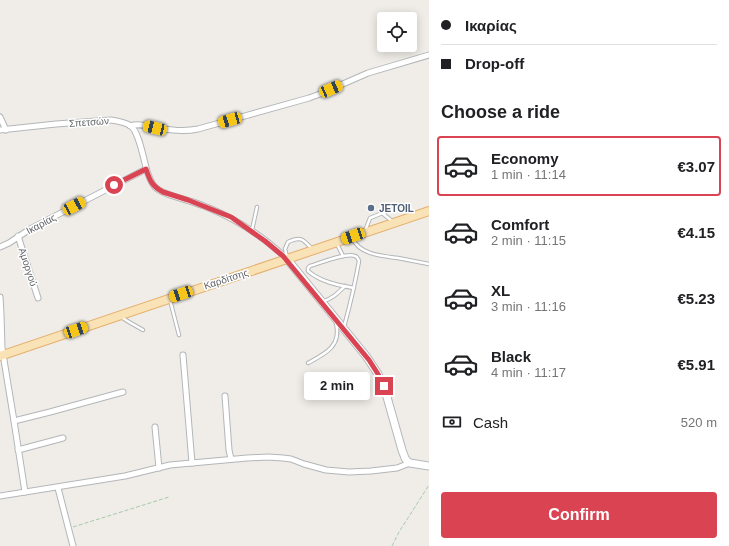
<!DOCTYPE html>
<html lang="en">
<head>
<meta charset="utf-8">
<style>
	:root { --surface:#fff; --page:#f2f2f2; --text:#202124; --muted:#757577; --line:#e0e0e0; --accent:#da4452 }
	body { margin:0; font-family:Helvetica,sans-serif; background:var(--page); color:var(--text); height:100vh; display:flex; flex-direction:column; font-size:15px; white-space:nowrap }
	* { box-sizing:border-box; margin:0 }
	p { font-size:13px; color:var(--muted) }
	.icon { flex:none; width:22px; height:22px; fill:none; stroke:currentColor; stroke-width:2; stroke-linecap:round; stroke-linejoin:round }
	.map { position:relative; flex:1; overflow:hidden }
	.details { display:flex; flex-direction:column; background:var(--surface); width:300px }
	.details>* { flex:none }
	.guide { display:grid; align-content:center; height:88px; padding:0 12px; background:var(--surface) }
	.fabs { position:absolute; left:377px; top:12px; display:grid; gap:8px }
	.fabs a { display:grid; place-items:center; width:40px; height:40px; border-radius:4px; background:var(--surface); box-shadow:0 2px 10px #0003; font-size:20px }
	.end { position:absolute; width:18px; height:18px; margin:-9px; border:5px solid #da4452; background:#fff; box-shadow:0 0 0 2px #fff }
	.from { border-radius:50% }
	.bubble { position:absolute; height:28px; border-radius:4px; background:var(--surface); box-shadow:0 2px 10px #0003; font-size:13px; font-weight:700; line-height:28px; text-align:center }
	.car { position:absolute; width:12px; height:24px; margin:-12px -6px; border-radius:5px; box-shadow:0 0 3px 1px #0007; background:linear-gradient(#f5c518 24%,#345 0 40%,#f5c518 0 76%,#345 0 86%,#f5c518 0) }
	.guide b { display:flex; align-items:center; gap:14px; height:38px; font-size:15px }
	.guide b+b { border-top:1px solid var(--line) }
	.guide i { width:10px; height:10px; background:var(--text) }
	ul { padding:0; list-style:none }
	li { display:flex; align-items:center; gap:12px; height:60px; margin:0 8px 6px; padding:0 4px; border:2px solid transparent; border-radius:4px }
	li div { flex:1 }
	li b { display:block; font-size:15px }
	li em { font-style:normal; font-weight:700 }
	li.on { border-color:var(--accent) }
	li>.icon { width:36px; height:36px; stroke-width:1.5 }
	h2 { padding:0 12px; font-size:18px; line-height:48px }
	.pay { display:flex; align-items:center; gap:10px; height:44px; padding:0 12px; font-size:15px }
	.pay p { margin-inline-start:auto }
	.primary-button { display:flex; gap:8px; margin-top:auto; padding:8px 12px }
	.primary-button a { flex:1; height:46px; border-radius:4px; background:var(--accent); color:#fff; font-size:16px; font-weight:700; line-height:46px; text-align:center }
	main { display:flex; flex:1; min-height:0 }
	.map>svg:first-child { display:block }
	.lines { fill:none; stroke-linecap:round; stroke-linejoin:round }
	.lane-casing { stroke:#b3b6b9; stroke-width:4.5 }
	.street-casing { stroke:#b3b6b9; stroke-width:7 }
	.secondary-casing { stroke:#b4b8bb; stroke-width:9 }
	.primary-casing { stroke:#e5af6c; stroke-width:10 }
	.path { stroke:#a4caa9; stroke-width:1; stroke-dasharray:4 2; stroke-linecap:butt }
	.lane { stroke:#fff; stroke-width:2.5 }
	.street { stroke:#fff; stroke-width:5 }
	.secondary { stroke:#fff; stroke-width:7 }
	.primary { stroke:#f8e2b6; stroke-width:8 }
	.route { stroke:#da4452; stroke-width:5 }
	.service-dot { fill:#5c6f8a; stroke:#fff; stroke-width:1.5 }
	.labels { text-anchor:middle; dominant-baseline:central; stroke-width:3; stroke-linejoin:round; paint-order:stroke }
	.street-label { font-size:10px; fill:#606467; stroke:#fff }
	.service-label { font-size:10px; font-weight:bold; fill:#4e5e75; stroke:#fff; text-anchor:start }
</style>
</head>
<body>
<main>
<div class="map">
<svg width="429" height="546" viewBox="0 0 429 546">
	<rect width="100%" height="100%" fill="#f0ede8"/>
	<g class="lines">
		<g class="lane-casing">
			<g id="lane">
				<polyline points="382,213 392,221"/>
				<polyline points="252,230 257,207"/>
				<polyline points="365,231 370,218 403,205 413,214"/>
				<path d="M 353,239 C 360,255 383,256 398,258 C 408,260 419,262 429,264"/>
				<polyline points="337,244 343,256"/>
				<path d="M 287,257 L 285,249 L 288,242 C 301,236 303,239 312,249"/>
				<polyline points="170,300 179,335"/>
				<path d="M 322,302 C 332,299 338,293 345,286"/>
				<polyline points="121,317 129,322 143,330"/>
				<path d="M 344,327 C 350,305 355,284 359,261 C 358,259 358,257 355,256 C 347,252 320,263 310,266 L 308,268 L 308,271 C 321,282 337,285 354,288"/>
				<path d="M 308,363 C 325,354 342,346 336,323"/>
			</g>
		</g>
		<g class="street-casing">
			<g id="street">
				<polyline points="0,117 6,130"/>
				<path d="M 130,126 C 139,123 147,126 156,128 C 170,130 184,132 198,129 L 309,98 L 320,94 L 368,73 L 429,55"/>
				<path d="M 0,130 L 56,124 L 111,120 C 118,121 125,122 131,126 C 139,132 144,161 147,171 C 149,177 151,183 155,187 C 163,195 176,196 186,200 C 194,202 201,205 209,208 C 238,220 265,238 287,259"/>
				<polyline points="18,236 38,298"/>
				<polyline points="0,247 9,243 30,229 146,169"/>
				<polyline points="0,297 1,314 2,348 14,421 25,492"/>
				<polyline points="183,355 192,463"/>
				<polyline points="225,396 229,450 231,459"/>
				<polyline points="14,421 50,412 123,392"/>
				<polyline points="155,427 159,468"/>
				<polyline points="18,450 63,438"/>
				<polyline points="58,488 73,546"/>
				<polyline points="0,496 125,476 170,465 247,458 268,457 283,458 291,459 304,464 326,470 349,472 371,471 397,468 410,463"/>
			</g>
		</g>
		<g class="secondary-casing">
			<polyline id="secondary" points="287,259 366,356 378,374 385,390 402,450 405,458 407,461 410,463 429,466"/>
		</g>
		<g class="primary-casing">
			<polyline id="primary" points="0,356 429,211"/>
		</g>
		<g class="path">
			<polyline points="73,527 169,497"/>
			<polyline points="392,546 399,532 429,485"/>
		</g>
		<use href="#lane" class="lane"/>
		<use href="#street" class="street"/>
		<use href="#secondary" class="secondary"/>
		<use href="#primary" class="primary"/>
	</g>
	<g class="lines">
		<path class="route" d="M 114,185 L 146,169 C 150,181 152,186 163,192 L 188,200 L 231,217 L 265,241 L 283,256 L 369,360 L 378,374 L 384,386"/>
	</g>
	<circle class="service-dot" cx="371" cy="208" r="4"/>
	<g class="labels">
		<g class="street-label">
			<text transform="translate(89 122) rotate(-4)">Σπετσών</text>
			<text transform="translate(41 224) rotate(-28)">Ικαρίας</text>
			<text transform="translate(28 267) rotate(72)">Αμοργού</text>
			<text transform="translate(226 279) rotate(-18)">Καρδίτσης</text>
		</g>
		<g class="service-label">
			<text x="379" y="208">JETOIL</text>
		</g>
	</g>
</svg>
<div class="fabs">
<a><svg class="icon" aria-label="locate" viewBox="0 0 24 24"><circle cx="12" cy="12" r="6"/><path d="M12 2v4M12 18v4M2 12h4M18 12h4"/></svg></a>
</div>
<i class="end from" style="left:114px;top:185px"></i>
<i class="end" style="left:384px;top:386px"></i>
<div class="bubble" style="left:304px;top:372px;width:66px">2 min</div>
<i class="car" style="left:331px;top:89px;rotate:67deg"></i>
<i class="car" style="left:230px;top:120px;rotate:254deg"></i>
<i class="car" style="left:155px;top:128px;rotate:283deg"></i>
<i class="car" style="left:74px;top:206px;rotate:62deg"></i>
<i class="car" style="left:353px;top:236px;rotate:251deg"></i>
<i class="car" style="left:181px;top:294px;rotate:252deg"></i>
<i class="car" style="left:76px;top:330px;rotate:71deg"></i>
</div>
<section class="details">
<div class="guide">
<b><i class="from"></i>Ικαρίας</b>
<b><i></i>Drop-off</b>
</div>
<h2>Choose a ride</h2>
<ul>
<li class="on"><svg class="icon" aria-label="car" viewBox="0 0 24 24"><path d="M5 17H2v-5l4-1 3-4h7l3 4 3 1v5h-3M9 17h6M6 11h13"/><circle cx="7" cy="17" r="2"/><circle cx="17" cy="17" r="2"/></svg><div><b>Economy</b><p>1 min · 11:14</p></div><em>€3.07</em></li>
<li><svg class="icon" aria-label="car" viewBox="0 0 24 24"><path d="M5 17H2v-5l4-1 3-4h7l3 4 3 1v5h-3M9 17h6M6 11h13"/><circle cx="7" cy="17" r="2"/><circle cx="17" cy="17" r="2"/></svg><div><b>Comfort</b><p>2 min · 11:15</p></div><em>€4.15</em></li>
<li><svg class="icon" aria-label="car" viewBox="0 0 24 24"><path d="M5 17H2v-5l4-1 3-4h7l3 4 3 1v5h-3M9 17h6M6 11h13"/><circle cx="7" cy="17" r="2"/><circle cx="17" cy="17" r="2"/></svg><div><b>XL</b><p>3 min · 11:16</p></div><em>€5.23</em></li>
<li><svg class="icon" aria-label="car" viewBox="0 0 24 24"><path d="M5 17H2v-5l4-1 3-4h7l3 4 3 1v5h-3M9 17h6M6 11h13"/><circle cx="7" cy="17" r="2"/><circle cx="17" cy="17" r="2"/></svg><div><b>Black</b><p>4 min · 11:17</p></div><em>€5.91</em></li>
</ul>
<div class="pay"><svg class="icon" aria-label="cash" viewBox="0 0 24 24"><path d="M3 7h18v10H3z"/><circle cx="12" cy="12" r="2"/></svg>Cash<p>520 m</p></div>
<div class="primary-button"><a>Confirm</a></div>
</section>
</main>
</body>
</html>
